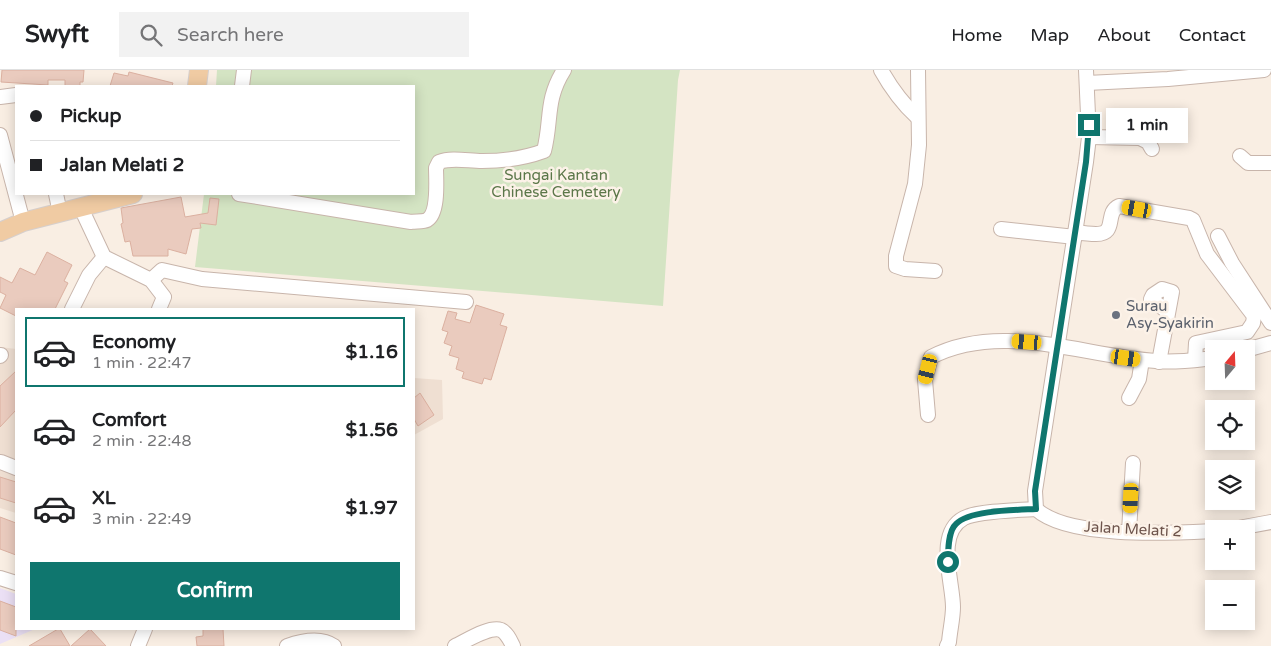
<!DOCTYPE html>
<html lang="en">
<head>
<meta charset="utf-8">
<style>
	:root { --surface:#fff; --page:#f2f2f2; --text:#202124; --muted:#757577; --line:#e0e0e0; --accent:#0f766e }
	body { margin:0; font-family:"Varela Round",sans-serif; background:var(--page); color:var(--text); height:100vh; display:flex; flex-direction:column; font-size:19px; white-space:nowrap }
	* { box-sizing:border-box; margin:0 }
	p { font-size:16px; color:var(--muted) }
	.icon { flex:none; width:28px; height:28px; fill:none; stroke:currentColor; stroke-width:2; stroke-linecap:round; stroke-linejoin:round }
	.map { position:relative; flex:1; overflow:hidden }
	.sheet { position:absolute; left:15px; top:238px; width:400px; height:322px; display:flex; flex-direction:column; background:var(--surface); border-radius:0px; box-shadow:0 2px 12px #0003 }
	.sheet>* { flex:none }
	.hud { position:absolute; left:15px; top:15px; width:400px; height:110px; border-radius:0px; box-shadow:0 2px 12px #0003; display:grid; align-content:center; height:110px; padding:0 15px; background:var(--surface) }
	.needle { width:32px; rotate:19deg }
	.tools { position:absolute; left:1205px; top:270px; display:grid; gap:10px }
	.tools a { display:grid; place-items:center; width:50px; height:50px; border-radius:0px; background:var(--surface); box-shadow:0 2px 12px #0003; font-size:25px }
	.end { position:absolute; width:22px; height:22px; margin:-11px; border:6px solid #0f766e; background:#fff; box-shadow:0 0 0 2px #fff }
	.from { border-radius:50% }
	.bubble { position:absolute; height:35px; border-radius:0px; background:var(--surface); box-shadow:0 2px 12px #0003; font-size:16px; font-weight:700; line-height:35px; text-align:center }
	.car { position:absolute; width:15px; height:30px; margin:-15px -8px; border-radius:6px; box-shadow:0 0 4px 1px #0007; background:linear-gradient(#f5c518 24%,#345 0 40%,#f5c518 0 76%,#345 0 86%,#f5c518 0) }
	.hud b { display:flex; align-items:center; gap:18px; height:48px; font-size:19px }
	.hud b+b { border-top:1px solid var(--line) }
	.hud i { width:12px; height:12px; background:var(--text) }
	ul { padding:9px 0 0; list-style:none }
	li { display:flex; align-items:center; gap:15px; height:70px; margin:0 10px 8px; padding:0 5px; border:2px solid transparent; border-radius:0px }
	li div { flex:1 }
	li b { display:block; font-size:19px }
	li em { font-style:normal; font-weight:700 }
	li.on { border-color:var(--accent) }
	li>.icon { width:45px; height:45px; stroke-width:1.5 }
	.primary-button { display:flex; gap:10px; margin-top:auto; padding:10px 15px }
	.primary-button a { flex:1; height:58px; border-radius:0px; background:var(--accent); color:#fff; font-size:20px; font-weight:700; line-height:58px; text-align:center }
	header { display:flex; align-items:center; gap:30px; box-sizing:border-box; height:70px; padding:0 25px; background:var(--surface); border-bottom:1px solid var(--line) }
	header strong { font-size:24px }
	nav { display:flex; gap:28px; margin-inline-start:auto; font-size:18px }
	.search { width:350px; height:45px; background:var(--page); display:flex; align-items:center; gap:12px; box-sizing:border-box; padding:0 18px; border-radius:0px; color:var(--muted); font-size:19px }
	.map>svg:first-child { display:block }
	.residential { fill:#efdfd2 }
	.education { fill:#ebe0f5 }
	.green { fill:#d4e4c3 }
	.building { fill:#eacbbe; stroke:#dbb0a0 }
	.lines { fill:none; stroke-linecap:round; stroke-linejoin:round }
	.minor-casing { stroke:#c8b5ab; stroke-width:16 }
	.major-casing { stroke:#d6cfcd; stroke-width:20 }
	.minor { stroke:#fff; stroke-width:14 }
	.major { stroke:#f0cba3; stroke-width:18 }
	.route { stroke:#0f766e; stroke-width:6 }
	.worship-dot { fill:#6b7280; stroke:#fcf2e8; stroke-width:2 }
	.labels { text-anchor:middle; dominant-baseline:central; stroke-width:5; stroke-linejoin:round; paint-order:stroke }
	.park-label { font-size:15px; fill:#5b7749; stroke:#fcf2e8 }
	.worship-label { font-size:15px; fill:#5b616d; stroke:#fcf2e8; text-anchor:start }
	.street-label { font-size:15px; fill:#6d544c; stroke:#fcf2e8 }
</style>
</head>
<body>
<header>
<strong>Swyft</strong>
<div class="search"><svg class="icon" aria-label="search" viewBox="0 0 24 24"><circle cx="10" cy="10" r="6"/><path d="M15 15l6 6"/></svg>Search here</div>
<nav><a>Home</a><a>Map</a><a>About</a><a>Contact</a></nav>
</header>
<div class="map">
<svg width="1271" height="576" viewBox="0 0 1271 576">
	<rect width="100%" height="100%" fill="#f9eee3"/>
	<g class="residential">
		<polygon points="0,277 16,279 16,443 0,438"/>
		<polygon points="414,308 442,310 443,349 414,365"/>
	</g>
	<polygon class="education" points="0,518 16,524 16,559 35,559 0,574"/>
	<polygon class="green" points="217,0 680,0 678,10 663,236 195,197 204,124 414,124 414,16 216,16"/>
	<g class="building">
		<polygon points="2,0 84,0 83,12 80,12 80,16 65,16 65,10 48,10 48,15 1,12"/>
		<polygon points="129,2 173,13 172,16 110,16 114,3 128,6"/>
		<polygon points="181,127 185,147 208,143 210,128 219,129 216,155 200,153 201,158 192,159 186,184 168,179 168,186 133,186 130,171 125,172 121,154 123,153 121,138"/>
		<polygon points="47,182 72,195 64,211 68,213 55,239 16,239 16,246 0,238 6,225 0,222 0,207 12,213 20,198 35,205"/>
		<polygon points="476,235 504,244 500,255 507,257 491,310 484,308 482,314 462,308 464,302 456,299 459,288 449,285 452,276 444,273 448,262 442,260 448,241 457,243 455,249 470,253"/>
		<polygon points="16,301 16,340 0,357 0,316"/>
		<polygon points="420,323 434,345 418,356 414,349 414,328"/>
		<polygon points="0,407 16,412 16,433 0,428"/>
		<polygon points="0,447 16,453 16,485 0,479"/>
		<polygon points="0,531 16,537 16,566 0,560"/>
		<polygon points="58,559 60,559 70,576 29,576"/>
		<polygon points="90,559 106,576 71,576"/>
		<polygon points="203,559 223,559 224,576 197,576 196,567 203,566"/>
	</g>
	<g class="lines">
		<g class="minor-casing">
			<g id="minor">
				<path d="M 881,0 C 891,18 902,33 917,47"/>
				<polyline points="918,0 919,75 915,114 896,186 896,196 905,199 935,201"/>
				<path d="M 1086,0 L 1089,67 L 1086,92 L 1035,421 L 1036,439 C 1068,469 1171,463 1214,461"/>
				<polyline points="1087,13 1168,9 1264,0"/>
				<polyline points="242,16 244,0"/>
				<polyline points="0,27 16,25"/>
				<polyline points="0,65 23,152"/>
				<polyline points="1089,67 1140,68 1148,72 1152,79"/>
				<polyline points="1240,86 1248,93 1271,93"/>
				<polyline points="56,124 60,143"/>
				<path d="M 239,124 L 411,152 C 415,151 423,152 427,150 C 439,143 436,109 436,98 L 439,92 C 452,87 468,91 482,91 C 502,91 525,88 544,81 C 552,50 545,30 564,0"/>
				<polyline points="81,138 104,187 151,210 164,227 159,239"/>
				<polyline points="1001,159 1075,167"/>
				<path d="M 1075,162 C 1082,163 1089,164 1096,164 C 1118,164 1104,143 1119,136 L 1189,148 L 1193,150 L 1207,184 L 1254,246 L 1253,253 L 1247,262 L 1196,273 L 1195,290"/>
				<polyline points="1218,166 1232,193 1271,253"/>
				<polyline points="151,210 162,200 202,209 466,232"/>
				<polyline points="72,239 89,205 104,187"/>
				<polyline points="1246,280 1271,273"/>
				<polyline points="0,286 1,285"/>
				<polyline points="1159,292 1172,222 1162,219 1153,225 1151,229 1168,242"/>
				<polyline points="1129,328 1139,309 1142,290"/>
				<path d="M 928,345 L 925,310 L 931,287 C 1001,251 1082,286 1156,291 C 1175,293 1195,290 1214,288"/>
				<polyline points="1,392 16,398"/>
				<polyline points="1233,459 1271,452"/>
				<polyline points="1129,462 1133,393"/>
				<polyline points="0,508 16,513"/>
				<polyline points="138,576 145,559"/>
				<path d="M 287,576 C 301,571 321,567 334,576"/>
				<path d="M 455,576 C 466,571 489,556 501,560 C 507,563 510,570 513,576"/>
				<path d="M 947,576 L 949,572 C 950,560 953,548 953,537 C 953,512 935,463 964,448 C 978,441 1019,440 1036,439"/>
			</g>
		</g>
		<g class="major-casing">
			<g id="major">
				<polyline points="197,16 199,0"/>
				<polyline points="0,162 23,152 133,124"/>
			</g>
		</g>
		<use href="#minor" class="minor"/>
		<use href="#major" class="major"/>
	</g>
	<g class="lines">
		<path class="route" d="M 948,492 C 948,481 948,461 956,454 C 969,440 1017,440 1036,439 L 1035,421 L 1086,92 L 1089,55"/>
	</g>
	<circle class="worship-dot" cx="1116" cy="245" r="5"/>
	<g class="labels">
		<g class="park-label">
			<text x="556" y="105">Sungai Kantan<tspan x="556" dy="17">Chinese Cemetery</tspan></text>
		</g>
		<g class="worship-label">
			<text x="1126" y="236">Surau<tspan x="1126" dy="17">Asy-Syakirin</tspan></text>
		</g>
		<g class="street-label">
			<text transform="translate(1133 459) rotate(3)">Jalan Melati 2</text>
		</g>
	</g>
</svg>
<div class="tools">
<a><svg class="needle" viewBox="-14 -14 28 28"><path d="M0-13l5 13h-10z" fill="#e53935"/><path d="M0 13l5-13h-10z" fill="#757577"/></svg></a>
<a><svg class="icon" aria-label="locate" viewBox="0 0 24 24"><circle cx="12" cy="12" r="6"/><path d="M12 2v4M12 18v4M2 12h4M18 12h4"/></svg></a>
<a><svg class="icon" aria-label="layers" viewBox="0 0 24 24"><path d="M12 4l9 5-9 5-9-5zM3 14l9 5 9-5"/></svg></a>
<a>+</a>
<a>−</a>
</div>
<i class="end from" style="left:948px;top:492px"></i>
<i class="end" style="left:1089px;top:55px"></i>
<div class="bubble" style="left:1106px;top:38px;width:82px">1 min</div>
<i class="car" style="left:1137px;top:139px;rotate:280deg"></i>
<i class="car" style="left:1027px;top:272px;rotate:274deg"></i>
<i class="car" style="left:1126px;top:288px;rotate:98deg"></i>
<i class="car" style="left:928px;top:299px;rotate:194deg"></i>
<i class="car" style="left:1131px;top:428px;rotate:183deg"></i>
<div class="hud">
<b><i class="from"></i>Pickup</b>
<b><i></i>Jalan Melati 2</b>
</div>
<section class="sheet">
<ul>
<li class="on"><svg class="icon" aria-label="car" viewBox="0 0 24 24"><path d="M5 17H2v-5l4-1 3-4h7l3 4 3 1v5h-3M9 17h6M6 11h13"/><circle cx="7" cy="17" r="2"/><circle cx="17" cy="17" r="2"/></svg><div><b>Economy</b><p>1 min · 22:47</p></div><em>$1.16</em></li>
<li><svg class="icon" aria-label="car" viewBox="0 0 24 24"><path d="M5 17H2v-5l4-1 3-4h7l3 4 3 1v5h-3M9 17h6M6 11h13"/><circle cx="7" cy="17" r="2"/><circle cx="17" cy="17" r="2"/></svg><div><b>Comfort</b><p>2 min · 22:48</p></div><em>$1.56</em></li>
<li><svg class="icon" aria-label="car" viewBox="0 0 24 24"><path d="M5 17H2v-5l4-1 3-4h7l3 4 3 1v5h-3M9 17h6M6 11h13"/><circle cx="7" cy="17" r="2"/><circle cx="17" cy="17" r="2"/></svg><div><b>XL</b><p>3 min · 22:49</p></div><em>$1.97</em></li>
</ul>
<div class="primary-button"><a>Confirm</a></div>
</section>
</div>
</body>
</html>
